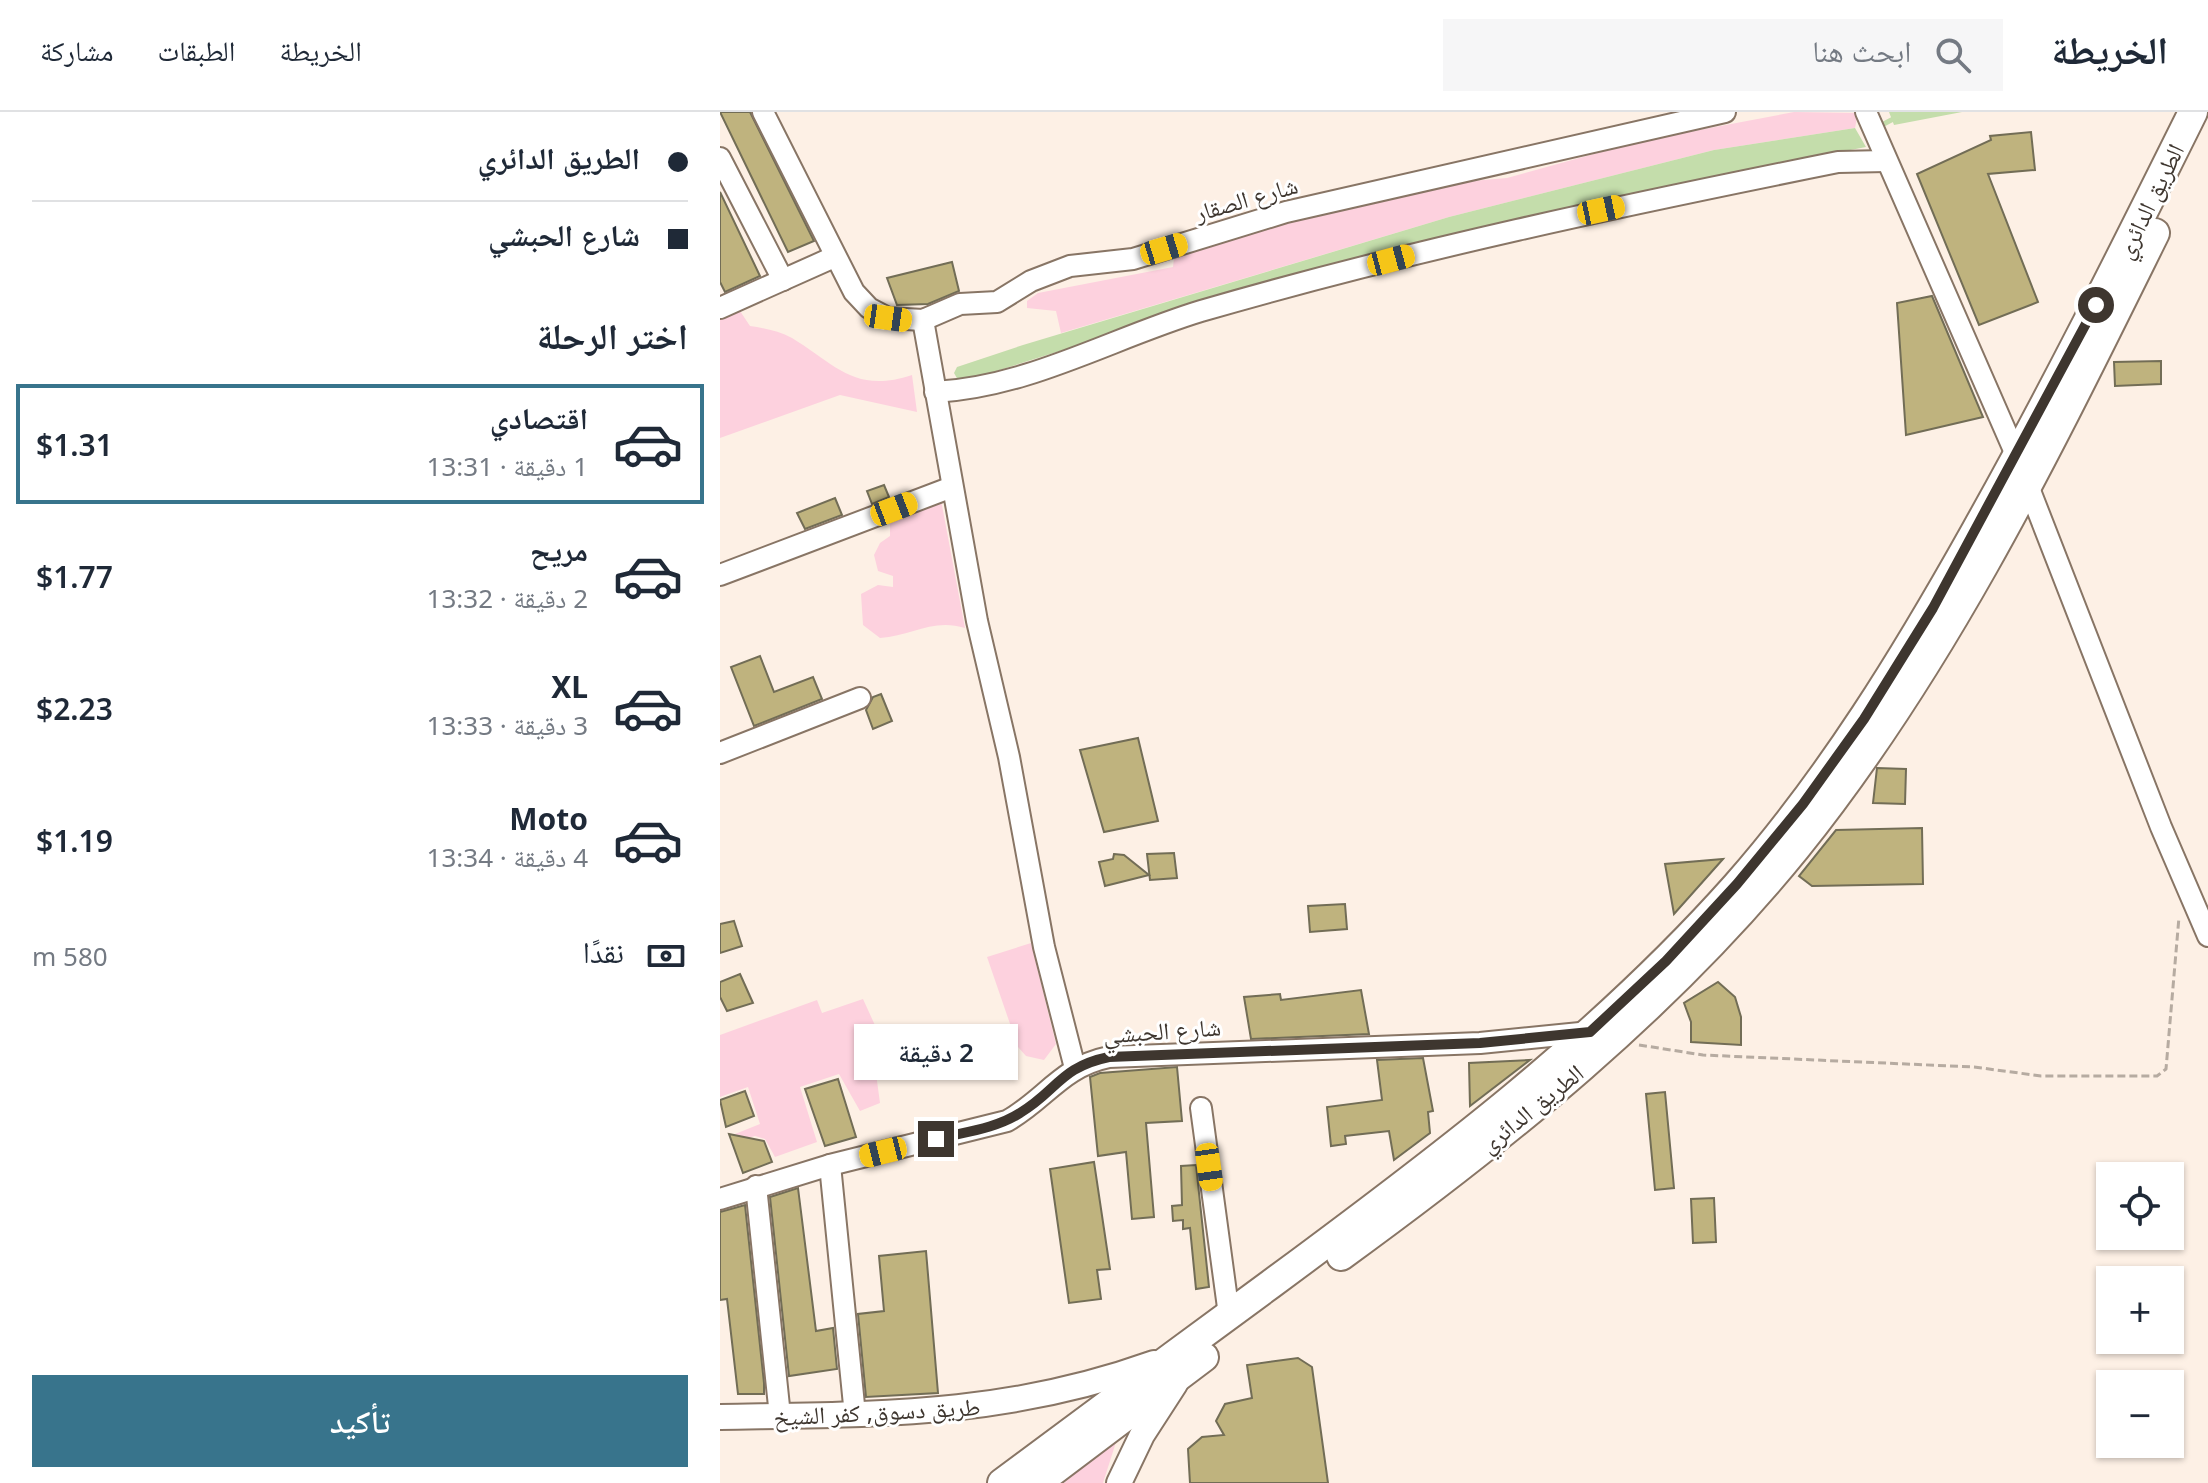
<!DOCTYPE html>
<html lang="ar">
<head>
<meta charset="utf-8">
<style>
	:root { --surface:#fff; --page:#f6f6f7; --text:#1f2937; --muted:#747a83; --line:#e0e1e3; --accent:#38748c }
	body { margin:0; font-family:"Noto Sans","Noto Naskh Arabic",sans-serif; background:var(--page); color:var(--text); direction:rtl; height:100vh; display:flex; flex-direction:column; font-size:30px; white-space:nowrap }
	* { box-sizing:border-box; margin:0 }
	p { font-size:26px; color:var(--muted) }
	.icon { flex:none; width:44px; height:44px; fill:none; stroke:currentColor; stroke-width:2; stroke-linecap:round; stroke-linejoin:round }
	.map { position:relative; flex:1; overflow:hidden; direction:ltr }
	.sheet { display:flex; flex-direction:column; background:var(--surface); width:720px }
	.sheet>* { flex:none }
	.top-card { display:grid; align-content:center; height:176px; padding:0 32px; background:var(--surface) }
	.controls { position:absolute; left:1376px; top:1050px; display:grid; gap:16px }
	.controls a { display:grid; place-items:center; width:88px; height:88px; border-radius:0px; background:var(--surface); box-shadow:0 2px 6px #0004; font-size:40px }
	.end { position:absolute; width:36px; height:36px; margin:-18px; border:10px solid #3e362f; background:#fff; box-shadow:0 0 0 4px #fff }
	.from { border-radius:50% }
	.bubble { position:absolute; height:56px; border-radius:0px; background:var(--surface); box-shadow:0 2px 6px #0004; font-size:26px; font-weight:600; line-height:56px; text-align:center; direction:rtl }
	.car { position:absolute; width:24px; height:48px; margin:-24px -12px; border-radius:10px; box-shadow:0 0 6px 2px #0007; background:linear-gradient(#f5c518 24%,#345 0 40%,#f5c518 0 76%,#345 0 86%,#f5c518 0) }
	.top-card b { display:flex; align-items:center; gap:28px; height:76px; font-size:30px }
	.top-card b+b { border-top:2px solid var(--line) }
	.top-card i { width:20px; height:20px; background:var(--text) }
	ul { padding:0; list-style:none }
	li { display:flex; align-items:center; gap:24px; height:120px; margin:0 16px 12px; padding:0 16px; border:4px solid transparent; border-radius:0px }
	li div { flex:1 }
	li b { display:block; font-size:30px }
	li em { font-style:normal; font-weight:600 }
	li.on { border-color:var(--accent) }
	li>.icon { width:72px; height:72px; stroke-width:1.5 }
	h2 { padding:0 32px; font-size:36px; line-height:96px }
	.pay { display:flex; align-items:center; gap:20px; height:88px; padding:0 32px; font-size:30px }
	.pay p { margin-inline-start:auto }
	.cta { display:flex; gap:16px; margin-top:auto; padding:16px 32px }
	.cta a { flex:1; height:92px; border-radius:0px; background:var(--accent); color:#fff; font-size:32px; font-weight:600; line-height:92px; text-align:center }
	header { display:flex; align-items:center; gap:48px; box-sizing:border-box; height:112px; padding:0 40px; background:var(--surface); border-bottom:2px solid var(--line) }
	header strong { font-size:38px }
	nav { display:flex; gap:44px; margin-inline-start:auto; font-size:28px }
	.search { width:560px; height:72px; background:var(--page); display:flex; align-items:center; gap:20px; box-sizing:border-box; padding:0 28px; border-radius:0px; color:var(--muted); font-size:30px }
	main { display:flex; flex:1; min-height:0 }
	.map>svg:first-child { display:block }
	.green { fill:#fdd1de }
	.water { fill:#c4ddab }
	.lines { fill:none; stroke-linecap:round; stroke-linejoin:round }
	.stream { stroke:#c4ddab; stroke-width:5 }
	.building { fill:#bfb37e; stroke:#726d56; stroke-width:2 }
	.minor-casing { stroke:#887565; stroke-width:24 }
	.major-casing { stroke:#887565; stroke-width:28 }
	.highway-casing { stroke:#887565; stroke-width:32 }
	.path { stroke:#b6aba1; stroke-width:3; stroke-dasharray:8 4; stroke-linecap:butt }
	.minor { stroke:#fff; stroke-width:20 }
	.major { stroke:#fff; stroke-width:24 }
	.highway { stroke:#fff; stroke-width:28 }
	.route { stroke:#3e362f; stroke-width:10 }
	.labels { text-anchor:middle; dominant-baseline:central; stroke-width:6; stroke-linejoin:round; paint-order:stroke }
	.street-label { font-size:24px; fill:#3e362f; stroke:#fff }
</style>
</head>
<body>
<header>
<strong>الخريطة</strong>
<div class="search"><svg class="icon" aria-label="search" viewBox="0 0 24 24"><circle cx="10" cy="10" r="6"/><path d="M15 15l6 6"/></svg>ابحث هنا</div>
<nav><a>الخريطة</a><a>الطبقات</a><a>مشاركة</a></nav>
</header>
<main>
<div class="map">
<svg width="1488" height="1371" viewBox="0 0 1488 1371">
	<rect width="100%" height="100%" fill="#fdf0e5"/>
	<g class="green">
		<polygon points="1074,0 1138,1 1135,16 994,38 729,105 341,221 336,199 307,196 307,189 318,181 453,155 454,146 576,108 728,71 787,66 921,29"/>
		<path d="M 20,199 L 30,214 C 44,216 59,219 72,226 C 116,253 135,282 192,263 L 197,300 L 120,283 L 0,326 L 0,207 Z"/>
		<path d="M 221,388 L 245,516 C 213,506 191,524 160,526 L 143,513 L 141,482 L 158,473 L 173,475 L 173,464 L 158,459 L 154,443 L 160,431 L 170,424 L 170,407 Z"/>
		<polygon points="311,831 336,932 324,948 306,944 298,935 267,845"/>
		<polygon points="143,887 164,933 155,954 160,991 140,999 119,962 80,975 97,1030 55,1045 45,1027 35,1024 13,1030 10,1024 40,1012 28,975 0,985 0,923 97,888 102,901"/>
		<polygon points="397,1327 383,1371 344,1371"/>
	</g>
	<g class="water">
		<polygon points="1169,0 1242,0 1174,13"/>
		<path d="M 1135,16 L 1146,35 C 841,92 544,172 249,268 L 238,268 L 234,261 L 237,255 L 303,233 L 729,105 L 994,38 Z"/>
	</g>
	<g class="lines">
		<polyline class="stream" points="1158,15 1177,5"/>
	</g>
	<g class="building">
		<polygon points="0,0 30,0 94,129 68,140"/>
		<polygon points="1311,20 1315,58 1268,62 1318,190 1259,213 1197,62 1271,28 1270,24"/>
		<polygon points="0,80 40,164 5,180 0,170"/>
		<polygon points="232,150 239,179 208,192 177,193 167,166"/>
		<polygon points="1212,184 1263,305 1186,323 1177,191"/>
		<polygon points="1441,249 1441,272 1395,274 1394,250"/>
		<polygon points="164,373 169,385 152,392 147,379"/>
		<polygon points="115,386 122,403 85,417 77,401"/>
		<polygon points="40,544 54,580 93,565 102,587 34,614 11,555"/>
		<polygon points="161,582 172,609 153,617 146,598 153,585"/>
		<polygon points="418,626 438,709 384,720 360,638"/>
		<polygon points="1157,656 1186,657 1185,692 1153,691"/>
		<polygon points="1202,716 1203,772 1092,774 1079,764 1116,718"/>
		<polygon points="454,741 457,766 430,768 427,742"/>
		<polygon points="394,742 404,743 429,763 385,774 379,750 393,747"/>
		<polygon points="1003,747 954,802 945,752"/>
		<polygon points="625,792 627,817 590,820 588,794"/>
		<polygon points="14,809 22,834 0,841 0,812"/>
		<polygon points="20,862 33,891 7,899 0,885 0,870"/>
		<polygon points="998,870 1015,885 1021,905 1021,933 971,930 971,910 964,891"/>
		<polygon points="641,878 649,922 531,927 524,885 560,882 561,888"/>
		<polygon points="703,946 713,999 708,1000 710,1021 674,1048 669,1019 625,1024 626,1032 611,1034 607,995 662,988 657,948"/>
		<polygon points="810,948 750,994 749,951"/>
		<polygon points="457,955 462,1009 426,1011 434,1105 412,1107 406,1040 378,1044 370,965 380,961"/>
		<polygon points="118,967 136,1025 105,1034 85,977"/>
		<polygon points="25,979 34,1004 6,1015 0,988"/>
		<polygon points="945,980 954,1076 935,1078 926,982"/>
		<polygon points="9,1022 44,1029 52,1050 23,1061"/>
		<polygon points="374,1050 390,1157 377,1158 381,1187 349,1191 330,1057"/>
		<polygon points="476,1053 489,1175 476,1177 470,1116 463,1117 463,1108 453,1109 452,1094 462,1093 461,1054"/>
		<polygon points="78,1076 96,1219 113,1216 117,1257 69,1264 50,1085"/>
		<polygon points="994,1086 996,1130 973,1131 971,1087"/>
		<polygon points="25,1093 44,1271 44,1282 18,1282 7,1187 0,1188 0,1100"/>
		<polygon points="206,1139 218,1281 146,1285 138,1202 164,1199 159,1144"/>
		<polygon points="578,1246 592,1255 608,1371 470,1371 468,1337 482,1325 504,1323 496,1309 505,1292 532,1286 527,1253"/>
	</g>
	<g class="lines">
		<g class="minor-casing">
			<g id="minor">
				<polyline points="43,0 134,180 149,196 168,206 203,208 240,192 277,190 311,169 350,154 413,147 566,100 1005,0"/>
				<polyline points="1146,0 1297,345"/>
				<polyline points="0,46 63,168"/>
				<polyline points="0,196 114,145"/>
				<polyline points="203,208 257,509 289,645 324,835 355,956"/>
				<path d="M 215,280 C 309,275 392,226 481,199 C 691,138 904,93 1118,50 L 1166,49"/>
				<polyline points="1307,371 1441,715 1488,824"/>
				<polyline points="0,463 232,375"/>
				<polyline points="0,641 140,586"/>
				<polyline points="481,996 509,1203"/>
				<polyline points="110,1053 135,1303"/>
				<polyline points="36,1074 60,1304"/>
				<path d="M 0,1087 L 110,1053 L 287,1009 C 326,987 341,955 389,945 L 760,931 L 870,920"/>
			</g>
		</g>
		<g class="major-casing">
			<g id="major">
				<path d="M 0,1305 C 157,1302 283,1305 434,1251"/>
				<polyline points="399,1371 422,1323 455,1272"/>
			</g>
		</g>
		<g class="highway-casing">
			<g id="highway">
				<path d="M 621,1144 C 786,1024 947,895 1076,736 C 1225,551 1330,333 1435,121"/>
				<path d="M 282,1371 C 372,1304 461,1238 551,1172 C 715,1051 880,927 1016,774 C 1111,666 1185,545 1255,420 C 1332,283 1403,141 1473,0"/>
				<polyline points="317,1371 484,1245"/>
			</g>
		</g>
		<polyline class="path" points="919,933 983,943 1254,955 1321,964 1437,964 1446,957 1459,805"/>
		<use href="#minor" class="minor"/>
		<use href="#major" class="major"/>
		<use href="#highway" class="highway"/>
	</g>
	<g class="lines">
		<path class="route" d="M 216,1027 C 244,1020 275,1017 300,1001 C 337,979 340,955 389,945 L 760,931 L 870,920 L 946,849 L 1017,772 L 1083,692 L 1144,607 L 1213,496 L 1376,193"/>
	</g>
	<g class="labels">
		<g class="street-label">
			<text transform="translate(526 86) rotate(-16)">شارع الصقار</text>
			<text transform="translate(1429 89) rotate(-64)">الطريق الدائري</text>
			<text transform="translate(442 918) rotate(-4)">شارع الحبشي</text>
			<text transform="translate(811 996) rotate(-39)">الطريق الدائري</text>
			<text transform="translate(157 1299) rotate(-3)">طريق دسوق, كفر الشيخ</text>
		</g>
	</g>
</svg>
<div class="controls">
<a><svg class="icon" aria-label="locate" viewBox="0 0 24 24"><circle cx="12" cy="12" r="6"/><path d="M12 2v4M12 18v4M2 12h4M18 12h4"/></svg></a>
<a>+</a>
<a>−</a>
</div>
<i class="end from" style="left:1376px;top:193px"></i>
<i class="end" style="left:216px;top:1027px"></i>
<div class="bubble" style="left:134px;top:912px;width:164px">2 دقيقة</div>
<i class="car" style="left:881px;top:98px;rotate:78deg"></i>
<i class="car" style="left:444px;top:137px;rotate:73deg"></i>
<i class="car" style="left:671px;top:148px;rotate:75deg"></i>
<i class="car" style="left:168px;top:206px;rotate:98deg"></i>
<i class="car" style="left:174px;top:397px;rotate:69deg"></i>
<i class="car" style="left:163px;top:1040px;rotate:256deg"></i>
<i class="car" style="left:489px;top:1055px;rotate:172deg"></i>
</div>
<section class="sheet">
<div class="top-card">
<b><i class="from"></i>الطريق الدائري</b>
<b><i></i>شارع الحبشي</b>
</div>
<h2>اختر الرحلة</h2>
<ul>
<li class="on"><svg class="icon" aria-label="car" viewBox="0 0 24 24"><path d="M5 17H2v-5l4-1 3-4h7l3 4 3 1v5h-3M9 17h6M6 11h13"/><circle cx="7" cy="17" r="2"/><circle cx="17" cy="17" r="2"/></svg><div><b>اقتصادي</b><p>1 دقيقة · 13:31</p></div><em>$1.31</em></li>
<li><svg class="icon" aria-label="car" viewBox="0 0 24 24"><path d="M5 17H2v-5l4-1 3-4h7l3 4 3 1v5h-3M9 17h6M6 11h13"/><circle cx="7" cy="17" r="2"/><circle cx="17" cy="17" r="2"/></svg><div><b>مريح</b><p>2 دقيقة · 13:32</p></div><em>$1.77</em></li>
<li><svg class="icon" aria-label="car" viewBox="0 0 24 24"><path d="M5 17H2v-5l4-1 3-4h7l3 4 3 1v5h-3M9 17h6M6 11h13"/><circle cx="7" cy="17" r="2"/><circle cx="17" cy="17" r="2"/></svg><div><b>XL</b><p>3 دقيقة · 13:33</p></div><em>$2.23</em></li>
<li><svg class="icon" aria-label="car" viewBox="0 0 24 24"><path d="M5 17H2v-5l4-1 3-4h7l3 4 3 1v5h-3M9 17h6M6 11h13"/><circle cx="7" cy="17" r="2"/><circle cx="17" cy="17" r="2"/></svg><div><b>Moto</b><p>4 دقيقة · 13:34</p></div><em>$1.19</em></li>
</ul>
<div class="pay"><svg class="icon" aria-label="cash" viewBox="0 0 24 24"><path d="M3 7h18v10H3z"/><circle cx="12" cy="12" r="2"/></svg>نقدًا<p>580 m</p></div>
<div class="cta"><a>تأكيد</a></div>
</section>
</main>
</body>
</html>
